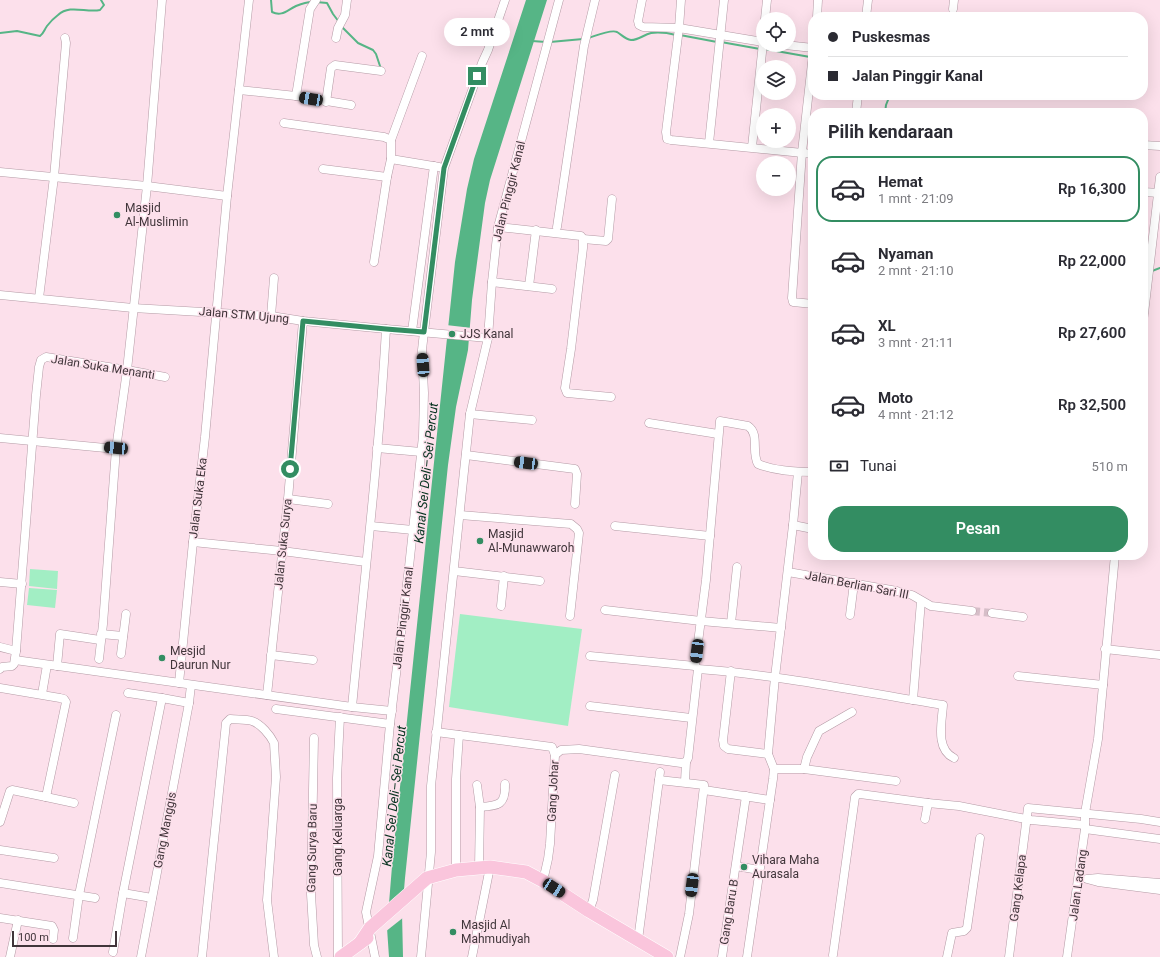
<!DOCTYPE html>
<html lang="id">
<head>
<meta charset="utf-8">
<style>
	:root { --surface:#fff; --page:#f7f7f7; --text:#2b2b33; --muted:#7c7c81; --line:#e1e1e2; --accent:#338d62 }
	body { margin:0; font-family:Roboto,sans-serif; background:var(--page); color:var(--text); height:100vh; display:flex; flex-direction:column; font-size:15px; white-space:nowrap }
	* { box-sizing:border-box; margin:0 }
	p { font-size:13px; color:var(--muted) }
	.icon { flex:none; width:22px; height:22px; fill:none; stroke:currentColor; stroke-width:2; stroke-linecap:round; stroke-linejoin:round }
	.map { position:relative; flex:1; overflow:hidden }
	.sheet { position:absolute; left:808px; top:108px; width:340px; height:452px; display:flex; flex-direction:column; background:var(--surface); border-radius:16px; box-shadow:0 4px 16px #0002 }
	.sheet>* { flex:none }
	.hud { position:absolute; left:808px; top:12px; width:340px; height:88px; border-radius:16px; box-shadow:0 4px 16px #0002; display:grid; align-content:center; height:88px; padding:0 20px; background:var(--surface) }
	.controls { position:absolute; left:756px; top:12px; display:grid; gap:8px }
	.controls a { display:grid; place-items:center; width:40px; height:40px; border-radius:50%; background:var(--surface); box-shadow:0 4px 16px #0002; font-size:20px }
	.scale { position:absolute; left:12px; bottom:10px; width:105px; box-sizing:border-box; padding-left:4px; border:2px solid #40353a; border-top:0; font-size:11px; line-height:14px; white-space:nowrap; color:#40353a; -webkit-text-stroke:3px #fce0eb; paint-order:stroke }
	.end { position:absolute; width:18px; height:18px; margin:-9px; border:5px solid #338d62; background:#fff; box-shadow:0 0 0 2px #fff }
	.from { border-radius:50% }
	.bubble { position:absolute; height:28px; border-radius:14px; background:var(--surface); box-shadow:0 4px 16px #0002; font-size:13px; font-weight:600; line-height:28px; text-align:center }
	.car { position:absolute; width:12px; height:24px; margin:-12px -6px; border-radius:5px; box-shadow:0 0 3px 1px #0007; background:linear-gradient(#222 24%,#8ab4d8 0 40%,#222 0 76%,#8ab4d8 0 86%,#222 0) }
	.hud b { display:flex; align-items:center; gap:14px; height:38px; font-size:15px }
	.hud b+b { border-top:1px solid var(--line) }
	.hud i { width:10px; height:10px; background:var(--text) }
	ul { padding:0; list-style:none }
	li { display:flex; align-items:center; gap:12px; height:66px; margin:0 8px 6px; padding:0 12px; border:2px solid transparent; border-radius:16px }
	li div { flex:1 }
	li b { display:block; font-size:15px }
	li em { font-style:normal; font-weight:600 }
	li.on { border-color:var(--accent) }
	li>.icon { width:36px; height:36px; stroke-width:1.5 }
	h2 { padding:0 20px; font-size:18px; line-height:48px }
	.pay { display:flex; align-items:center; gap:10px; height:44px; padding:0 20px; font-size:15px }
	.pay p { margin-inline-start:auto }
	.button { display:flex; gap:8px; margin-top:auto; padding:8px 20px }
	.button a { flex:1; height:46px; border-radius:16px; background:var(--accent); color:#fff; font-size:16px; font-weight:600; line-height:46px; text-align:center }
	.map>svg:first-child { display:block }
	.green { fill:#a2eec4 }
	.water { fill:#56b586 }
	.pier { fill:#fce0eb }
	.lines { fill:none; stroke-linecap:round; stroke-linejoin:round }
	.stream { stroke:#56b586; stroke-width:2 }
	.minor-tunnel { stroke:#d6bec8; stroke-width:8; stroke-dasharray:8 4; stroke-linecap:butt }
	.minor-casing { stroke:#b49aa5; stroke-width:9 }
	.primary-casing { stroke:#fff; stroke-width:14 }
	.minor { stroke:#fff; stroke-width:8 }
	.primary { stroke:#fac5dc; stroke-width:13 }
	.route { stroke:#338d62; stroke-width:5 }
	.poi-dot { fill:#338d62; stroke:#fce0eb; stroke-width:1.5 }
	.labels { text-anchor:middle; dominant-baseline:central; stroke-width:3; stroke-linejoin:round; paint-order:stroke }
	.street-label { font-size:12px; fill:#40353a; stroke:#fce0eb }
	.poi-label { font-size:12px; fill:#40353a; stroke:#fce0eb; text-anchor:start }
	.water-label { font-size:13px; font-style:italic; fill:#083320; stroke:#fce0eb }
</style>
</head>
<body>
<div class="map">
<svg width="1160" height="957" viewBox="0 0 1160 957">
	<rect width="100%" height="100%" fill="#fce0eb"/>
	<g class="green">
		<polygon points="30,569 58,571 57,589 29,586"/>
		<polygon points="29,588 57,590 55,608 27,605"/>
		<polygon points="460,614 582,629 568,726 449,707"/>
	</g>
	<polygon class="water" points="526,0 547,0 490,180 485,203 472,300 468,350 456,407 448,465 405,878 402,913 403,957 389,957 387,928 393,854 455,262 467,189 474,159"/>
	<g class="pier">
		<polygon points="446,325 472,328 470,341 445,338"/>
		<polygon points="406,888 404,917 385,932 387,905"/>
	</g>
	<g class="lines">
		<g class="stream">
			<path d="M 271,0 L 272,12 C 282,17 287,10 296,6 C 301,4 307,2 312,2"/>
			<polyline points="316,2 327,3 333,14 339,22"/>
			<polyline points="341,26 358,43 373,50 376,54 380,66"/>
			<path d="M 0,33 L 17,31 L 40,36 C 44,33 44,30 47,26 C 50,22 54,18 58,15 C 70,4 86,13 100,10 L 104,5 L 101,0"/>
			<polyline points="680,35 717,42"/>
			<path d="M 588,38 C 595,36 611,29 617,32 C 622,35 625,39 631,40 C 639,40 643,35 651,33 C 659,32 668,33 676,35"/>
			<polyline points="532,41 546,42"/>
			<polyline points="550,42 583,39"/>
			<polyline points="721,42 760,49"/>
			<polyline points="765,49 810,57"/>
			<polyline points="885,113 886,105 890,95"/>
			<polyline points="1152,271 1160,268"/>
		</g>
		<polyline class="minor-tunnel" points="972,611 992,613"/>
		<g class="minor-casing">
			<g id="minor">
				<polyline points="642,0 638,21 639,25 643,27 679,28 763,42"/>
				<polyline points="681,0 679,28 666,132 667,139 671,140 813,154"/>
				<polyline points="953,9 954,0"/>
				<polyline points="817,17 818,0"/>
				<polyline points="866,17 868,0"/>
				<polyline points="765,19 767,0"/>
				<polyline points="336,38 338,28 345,15 347,0"/>
				<polyline points="785,45 813,48"/>
				<polyline points="813,54 802,152 792,298 793,302 813,304"/>
				<polyline points="239,90 296,96 351,105"/>
				<polyline points="296,96 310,9 316,0"/>
				<polyline points="326,102 331,68 335,65 381,71"/>
				<polyline points="856,113 858,95"/>
				<polyline points="284,123 384,137 391,140 391,159"/>
				<polyline points="391,140 422,56"/>
				<polyline points="709,143 724,0"/>
				<polyline points="1143,145 1160,146"/>
				<polyline points="752,147 763,43"/>
				<polyline points="323,169 387,177"/>
				<polyline points="0,172 147,186 227,196"/>
				<polyline points="1143,192 1160,193"/>
				<polyline points="498,227 581,236 583,239 583,248 571,349 565,388 567,393 611,397"/>
				<polyline points="557,227 584,46 595,0"/>
				<polyline points="583,239 606,241 608,239 612,199"/>
				<polyline points="374,262 387,177 391,159 439,167"/>
				<polyline points="492,282 552,289"/>
				<polyline points="529,286 536,230"/>
				<polyline points="0,295 133,308 271,316 303,321 386,329 488,338"/>
				<polyline points="39,298 54,177 66,43 65,38"/>
				<polyline points="271,316 274,278"/>
				<polyline points="1143,322 1160,177"/>
				<polyline points="412,331 434,166"/>
				<polyline points="470,414 532,420"/>
				<polyline points="649,423 718,434"/>
				<polyline points="0,438 116,449"/>
				<polyline points="377,448 421,452"/>
				<polyline points="466,455 575,469 577,474 575,504"/>
				<polyline points="288,499 328,504"/>
				<polyline points="460,515 571,524 577,529 579,533 570,616"/>
				<polyline points="793,525 813,529"/>
				<polyline points="371,526 413,530"/>
				<polyline points="615,526 710,536"/>
				<polyline points="193,542 282,551 366,562"/>
				<polyline points="454,571 540,581"/>
				<polyline points="788,572 897,591 912,595 931,606 972,611"/>
				<polyline points="0,582 22,584"/>
				<polyline points="501,606 504,576"/>
				<polyline points="605,610 701,621 781,628"/>
				<polyline points="992,613 1023,617"/>
				<polyline points="850,615 854,583"/>
				<polyline points="731,623 737,567"/>
				<polyline points="101,634 123,636"/>
				<polyline points="0,647 16,651"/>
				<polyline points="1105,649 1160,655"/>
				<polyline points="121,654 126,614"/>
				<polyline points="271,655 313,660"/>
				<polyline points="590,656 695,666"/>
				<polyline points="99,659 103,624 116,449 127,370 147,186 162,0"/>
				<polyline points="15,660 352,707 392,711"/>
				<polyline points="57,666 60,634 100,640"/>
				<polyline points="0,669 2,667 12,666 14,664 16,651 36,395 39,367 41,360 46,357 127,370 165,377"/>
				<path d="M 698,669 C 780,675 862,692 943,705 C 942,722 935,749 954,758"/>
				<polyline points="731,671 723,740 724,746 728,749 768,754"/>
				<polyline points="1018,676 1103,685"/>
				<polyline points="179,683 193,542 205,437 227,196 249,0"/>
				<polyline points="0,688 60,698 64,699 66,702 46,797 12,790 10,791 0,822"/>
				<polyline points="128,693 162,698 189,703"/>
				<polyline points="42,694 47,665"/>
				<polyline points="267,695 288,499 303,321"/>
				<polyline points="913,700 921,601"/>
				<polyline points="590,706 691,718"/>
				<path d="M 352,707 C 364,581 379,456 386,329"/>
				<polyline points="276,709 390,724"/>
				<polyline points="436,732 552,747 555,755 550,844 548,859 543,881"/>
				<polyline points="314,738 311,894 314,945 317,957"/>
				<path d="M 555,755 L 561,750 L 579,749 L 681,763 L 686,762 L 688,758 L 698,669 L 695,666 L 706,580 L 720,421 L 748,426 C 760,434 751,452 758,464 C 775,471 795,472 813,472"/>
				<polyline points="774,769 804,769 896,781"/>
				<polyline points="804,769 807,757 819,731 852,712"/>
				<polyline points="659,780 704,785 704,786 689,914 680,957"/>
				<polyline points="685,782 686,762"/>
				<polyline points="477,785 480,807 479,868"/>
				<polyline points="704,790 770,800"/>
				<polyline points="46,797 74,803"/>
				<path d="M 480,807 C 498,806 506,805 505,784"/>
				<polyline points="925,819 928,803 959,806 1031,820 1085,825"/>
				<polyline points="1085,829 1160,839"/>
				<polyline points="0,850 54,858"/>
				<polyline points="736,866 759,870"/>
				<polyline points="456,870 456,779 459,735"/>
				<polyline points="0,883 95,898"/>
				<polyline points="1160,883 1098,878 1087,879 1098,882 1160,890"/>
				<polyline points="123,893 152,898"/>
				<polyline points="589,911 593,900 615,775"/>
				<polyline points="0,918 52,926 54,930 53,939"/>
				<polyline points="73,938 79,895 116,715"/>
				<polyline points="638,940 660,772"/>
				<polyline points="113,952 123,893 162,698"/>
				<polyline points="833,955 855,797 858,794 860,794 928,803"/>
				<polyline points="10,957 18,920"/>
				<polyline points="141,957 189,703 191,685"/>
				<path d="M 202,957 L 226,723 L 230,719 C 237,720 245,719 252,721 C 261,724 270,735 274,743 L 276,777 L 267,900 L 274,957"/>
				<polyline points="338,957 337,778 340,717"/>
				<polyline points="375,957 366,912 378,856 390,724 409,567 423,436 424,393 422,350 424,332 444,168 482,63 488,50 505,0"/>
				<polyline points="421,957 431,852 431,786 470,414 488,338 492,282 498,227 559,0"/>
				<polyline points="472,957 490,867"/>
				<polyline points="722,957 746,796"/>
				<polyline points="747,957 773,779 774,769 768,754 775,677 793,525 798,472"/>
				<polyline points="947,957 952,933 964,931 967,928 980,838"/>
				<polyline points="1009,957 1028,808 1141,819 1160,822"/>
				<polyline points="1067,957 1085,829 1085,813 1098,739 1115,555"/>
			</g>
		</g>
		<g class="primary-casing">
			<g id="primary">
				<polyline points="360,943 370,928 427,878 456,870 490,867 526,872 543,881 589,911 667,957"/>
				<polyline points="341,957 367,938"/>
			</g>
		</g>
		<use href="#minor" class="minor"/>
		<use href="#primary" class="primary"/>
	</g>
	<g class="lines">
		<polyline class="route" points="290,469 303,321 386,329 424,332 444,168 477,76"/>
	</g>
	<g class="poi-dot">
		<circle cx="117" cy="215" r="4"/>
		<circle cx="452" cy="334" r="4"/>
		<circle cx="480" cy="541" r="4"/>
		<circle cx="162" cy="658" r="4"/>
		<circle cx="744" cy="867" r="4"/>
		<circle cx="453" cy="932" r="4"/>
	</g>
	<g class="labels">
		<g class="street-label">
			<text transform="translate(509 191) rotate(-76)">Jalan Pinggir Kanal</text>
			<text transform="translate(244 315) rotate(5)">Jalan STM Ujung</text>
			<text transform="translate(103 367) rotate(9)">Jalan Suka Menanti</text>
			<text transform="translate(198 498) rotate(-83)">Jalan Suka Eka</text>
			<text transform="translate(283 544) rotate(-84)">Jalan Suka Surya</text>
			<text transform="translate(857 585) rotate(11)">Jalan Berlian Sari III</text>
			<text transform="translate(403 618) rotate(-83)">Jalan Pinggir Kanal</text>
			<text transform="translate(553 791) rotate(-87)">Gang Johar</text>
			<text transform="translate(165 830) rotate(-79)">Gang Manggis</text>
			<text transform="translate(338 837) rotate(-90)">Gang Keluarga</text>
			<text transform="translate(312 848) rotate(-89)">Gang Surya Baru</text>
			<text transform="translate(1078 885) rotate(-82)">Jalan Ladang</text>
			<text transform="translate(1018 888) rotate(-83)">Gang Kelapa</text>
			<text transform="translate(729 912) rotate(-81)">Gang Baru B</text>
		</g>
		<g class="poi-label">
			<text x="125" y="208">Masjid<tspan x="125" dy="14">Al-Muslimin</tspan></text>
			<text x="460" y="334">JJS Kanal</text>
			<text x="488" y="534">Masjid<tspan x="488" dy="14">Al-Munawwaroh</tspan></text>
			<text x="170" y="651">Mesjid<tspan x="170" dy="14">Daurun Nur</tspan></text>
			<text x="752" y="860">Vihara Maha<tspan x="752" dy="14">Aurasala</tspan></text>
			<text x="461" y="925">Masjid Al<tspan x="461" dy="14">Mahmudiyah</tspan></text>
		</g>
		<g class="water-label">
			<text transform="translate(426 473) rotate(-84)">Kanal Sei Deli–Sei Percut</text>
			<text transform="translate(394 796) rotate(-84)">Kanal Sei Deli–Sei Percut</text>
		</g>
	</g>
</svg>
<div class="controls">
<a><svg class="icon" aria-label="locate" viewBox="0 0 24 24"><circle cx="12" cy="12" r="6"/><path d="M12 2v4M12 18v4M2 12h4M18 12h4"/></svg></a>
<a><svg class="icon" aria-label="layers" viewBox="0 0 24 24"><path d="M12 4l9 5-9 5-9-5zM3 14l9 5 9-5"/></svg></a>
<a>+</a>
<a>−</a>
</div>
<div class="scale">100 m</div>
<i class="end from" style="left:290px;top:469px"></i>
<i class="end" style="left:477px;top:76px"></i>
<div class="bubble" style="left:444px;top:18px;width:66px">2 mnt</div>
<i class="car" style="left:311px;top:99px;rotate:280deg"></i>
<i class="car" style="left:423px;top:365px;rotate:356deg"></i>
<i class="car" style="left:116px;top:448px;rotate:275deg"></i>
<i class="car" style="left:526px;top:463px;rotate:277deg"></i>
<i class="car" style="left:697px;top:651px;rotate:187deg"></i>
<i class="car" style="left:692px;top:885px;rotate:187deg"></i>
<i class="car" style="left:554px;top:888px;rotate:123deg"></i>
<div class="hud">
<b><i class="from"></i>Puskesmas</b>
<b><i></i>Jalan Pinggir Kanal</b>
</div>
<section class="sheet">
<h2>Pilih kendaraan</h2>
<ul>
<li class="on"><svg class="icon" aria-label="car" viewBox="0 0 24 24"><path d="M5 17H2v-5l4-1 3-4h7l3 4 3 1v5h-3M9 17h6M6 11h13"/><circle cx="7" cy="17" r="2"/><circle cx="17" cy="17" r="2"/></svg><div><b>Hemat</b><p>1 mnt · 21:09</p></div><em>Rp 16,300</em></li>
<li><svg class="icon" aria-label="car" viewBox="0 0 24 24"><path d="M5 17H2v-5l4-1 3-4h7l3 4 3 1v5h-3M9 17h6M6 11h13"/><circle cx="7" cy="17" r="2"/><circle cx="17" cy="17" r="2"/></svg><div><b>Nyaman</b><p>2 mnt · 21:10</p></div><em>Rp 22,000</em></li>
<li><svg class="icon" aria-label="car" viewBox="0 0 24 24"><path d="M5 17H2v-5l4-1 3-4h7l3 4 3 1v5h-3M9 17h6M6 11h13"/><circle cx="7" cy="17" r="2"/><circle cx="17" cy="17" r="2"/></svg><div><b>XL</b><p>3 mnt · 21:11</p></div><em>Rp 27,600</em></li>
<li><svg class="icon" aria-label="car" viewBox="0 0 24 24"><path d="M5 17H2v-5l4-1 3-4h7l3 4 3 1v5h-3M9 17h6M6 11h13"/><circle cx="7" cy="17" r="2"/><circle cx="17" cy="17" r="2"/></svg><div><b>Moto</b><p>4 mnt · 21:12</p></div><em>Rp 32,500</em></li>
</ul>
<div class="pay"><svg class="icon" aria-label="cash" viewBox="0 0 24 24"><path d="M3 7h18v10H3z"/><circle cx="12" cy="12" r="2"/></svg>Tunai<p>510 m</p></div>
<div class="button"><a>Pesan</a></div>
</section>
</div>
</body>
</html>
